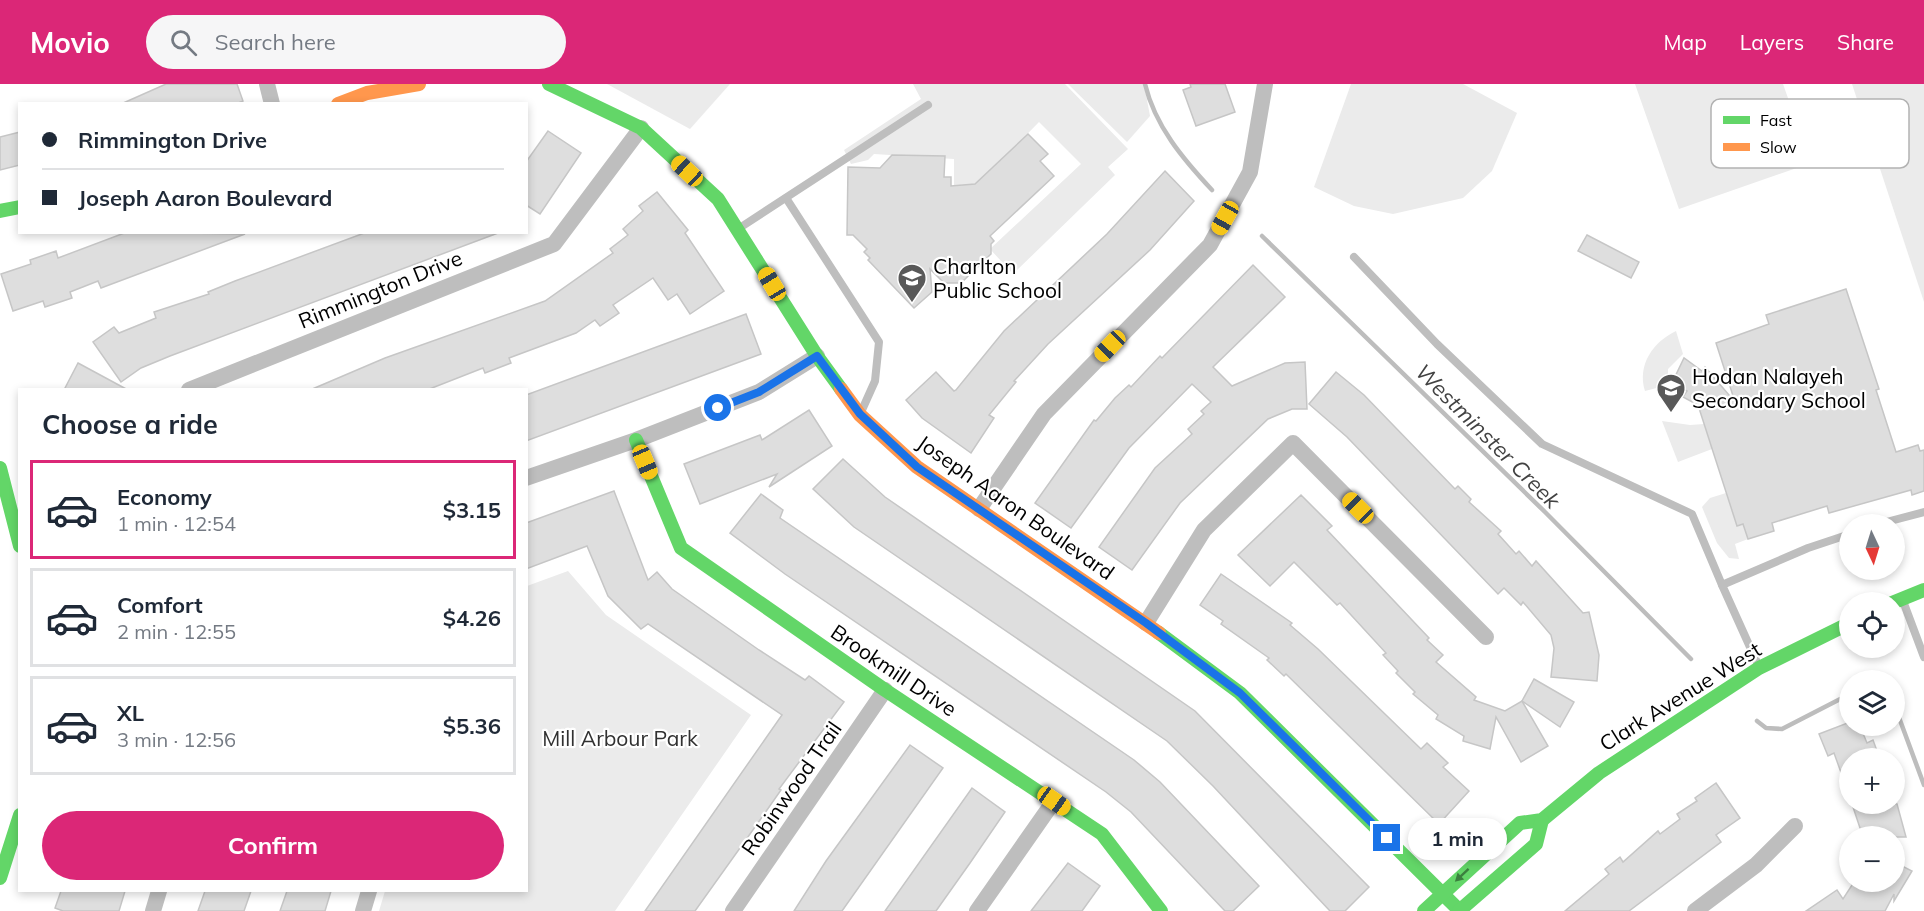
<!DOCTYPE html>
<html lang="en">
<head>
<meta charset="utf-8">
<style>
	:root { --surface:#fff; --page:#f6f6f7; --text:#1f2937; --muted:#747a83; --line:#e0e1e3; --accent:#db2777 }
	body { margin:0; font-family:Mulish,sans-serif; background:var(--page); color:var(--text); height:100vh; display:flex; flex-direction:column; font-size:22px; white-space:nowrap }
	* { box-sizing:border-box; margin:0 }
	p { font-size:20px; color:var(--muted) }
	.icon { flex:none; width:33px; height:33px; fill:none; stroke:currentColor; stroke-width:2; stroke-linecap:round; stroke-linejoin:round }
	.map { position:relative; flex:1; overflow:hidden }
	.sheet { position:absolute; left:18px; top:304px; width:510px; height:504px; display:flex; flex-direction:column; background:var(--surface); border-radius:0px; box-shadow:0 3px 9px #0003 }
	.sheet>* { flex:none }
	.top-card { position:absolute; left:18px; top:18px; width:510px; height:132px; border-radius:0px; box-shadow:0 3px 9px #0003; display:grid; align-content:center; height:132px; padding:0 24px; background:var(--surface) }
	.needle { width:39px; rotate:176deg }
	.controls { position:absolute; left:1839px; top:430px; display:grid; gap:12px }
	.controls a { display:grid; place-items:center; width:66px; height:66px; border-radius:50%; background:var(--surface); box-shadow:0 3px 9px #0003; font-size:30px }
	.end { position:absolute; width:27px; height:27px; margin:-14px; border:8px solid #1a73e8; background:#fff; box-shadow:0 0 0 3px #fff }
	.from { border-radius:50% }
	.bubble { position:absolute; height:42px; border-radius:21px; background:var(--surface); box-shadow:0 3px 9px #0003; font-size:20px; font-weight:700; line-height:42px; text-align:center }
	.car { position:absolute; width:18px; height:36px; margin:-18px -9px; border-radius:8px; box-shadow:0 0 4px 2px #0007; background:linear-gradient(#f5c518 24%,#345 0 40%,#f5c518 0 76%,#345 0 86%,#f5c518 0) }
	.top-card b { display:flex; align-items:center; gap:21px; height:57px; font-size:22px }
	.top-card b+b { border-top:2px solid var(--line) }
	.top-card i { width:15px; height:15px; background:var(--text) }
	ul { padding:0; list-style:none }
	li { display:flex; align-items:center; gap:18px; height:99px; margin:0 12px 9px; padding:0 12px; border:3px solid var(--line); border-radius:0px }
	li div { flex:1 }
	li b { display:block; font-size:22px }
	li em { font-style:normal; font-weight:700 }
	li.on { border-color:var(--accent) }
	li>.icon { width:54px; height:54px; stroke-width:1.5 }
	h2 { padding:0 24px; font-size:27px; line-height:72px }
	.action { display:flex; gap:12px; margin-top:auto; padding:12px 24px }
	.action a { flex:1; height:69px; border-radius:36px; background:var(--accent); color:#fff; font-size:24px; font-weight:700; line-height:69px; text-align:center }
	header { display:flex; align-items:center; gap:36px; box-sizing:border-box; height:84px; padding:0 30px; background:var(--accent); color:#fff }
	header strong { font-size:28px }
	nav { display:flex; gap:33px; margin-inline-start:auto; font-size:21px }
	.search { width:420px; height:54px; background:var(--page); display:flex; align-items:center; gap:15px; box-sizing:border-box; padding:0 21px; border-radius:33px; color:var(--muted); font-size:22px }
	.map>svg:first-child { display:block }
	.green { fill:#ebebeb }
	.lines { fill:none; stroke-linecap:round; stroke-linejoin:round }
	.stream { stroke:#bdbdbd; stroke-width:4.5 }
	.building { fill:#dedede; stroke:#c6c6c6; stroke-width:1.5 }
	.lane { stroke:#bebebe; stroke-width:8 }
	.street { stroke:#bebebe; stroke-width:16 }
	.fast { stroke:#63d668; stroke-width:14 }
	.slow { stroke:#ff974d; stroke-width:14 }
	.oneway { fill:#3b803e }
	.route { stroke:#1a73e8; stroke-width:8 }
	.labels { text-anchor:middle; dominant-baseline:central; stroke-width:4.5; stroke-linejoin:round; paint-order:stroke }
	.poi-label { font-size:21px; fill:#000; stroke:#fff; text-anchor:start }
	.street-label { font-size:21px; fill:#000; stroke:#fff }
	.park-label { font-size:21px; fill:#313131; stroke:#fff }
	.water-label { font-size:22px; font-style:italic; fill:#424242; stroke:#fff }
	.key { fill:#fff; stroke:#b2b2b2; stroke-width:1.5 }
	.key-label { font-size:16px; fill:#000 }
</style>
</head>
<body>
<header>
<strong>Movio</strong>
<div class="search"><svg class="icon" aria-label="search" viewBox="0 0 24 24"><circle cx="10" cy="10" r="6"/><path d="M15 15l6 6"/></svg>Search here</div>
<nav><a>Map</a><a>Layers</a><a>Share</a></nav>
</header>
<div class="map">
<svg width="1924" height="827" viewBox="0 0 1924 827">
	<rect width="100%" height="100%" fill="#fff"/>
	<g class="green">
		<polygon points="607,0 730,0 690,45"/>
		<polygon points="913,0 1065,0 1128,65 1108,83 1115,91 1013,190 990,165 1081,80 1039,38 963,116 954,112 954,75 874,70 868,76 851,80 844,66 921,15"/>
		<polygon points="1068,0 1144,0 1150,32 1127,58"/>
		<polygon points="1351,0 1463,0 1517,29 1492,87 1463,114 1393,130 1354,122 1314,103"/>
		<polygon points="1635,0 1783,0 1811,79 1679,125"/>
		<polygon points="1852,0 1924,0 1924,218"/>
		<path d="M 1676,247 L 1683,270 L 1668,285 L 1668,301 L 1645,307 C 1637,281 1653,258 1676,247 Z"/>
		<polygon points="1662,337 1690,341 1704,340 1712,365 1678,378"/>
		<polygon points="1726,409 1737,441 1743,440 1748,455 1735,460 1739,475 1729,474 1717,459 1702,423 1710,414"/>
		<polygon points="568,487 606,531 751,631 615,827 379,827 385,807 526,807 527,502"/>
	</g>
	<g class="lines">
		<g class="stream">
			<path d="M 1145,0 C 1155,42 1183,75 1212,106"/>
			<polyline points="1262,152 1545,428 1691,575"/>
			<polyline points="1894,620 1924,701"/>
			<polyline points="1757,637 1766,644 1782,645 1850,610"/>
		</g>
	</g>
	<g class="building">
		<polygon points="166,0 237,0 243,17 236,20 121,20"/>
		<polygon points="1190,0 1225,0 1235,28 1196,42 1183,6 1191,3"/>
		<polygon points="548,47 581,69 540,130 526,121 526,78"/>
		<polygon points="20,48 20,81 0,86 0,53"/>
		<polygon points="1028,50 1048,70 1040,77 1054,92 990,152 994,157 991,160 991,170 961,199 944,199 930,185 932,208 914,224 868,176 870,174 864,168 867,165 853,151 847,151 848,83 880,84 892,71 945,72 944,93 951,93 951,102 975,100"/>
		<polygon points="1165,87 1194,117 1150,166 1048,260 1014,297 1016,298 989,331 994,334 971,369 922,334 906,316 936,288 954,307 956,306 1004,247 1107,150"/>
		<polygon points="657,108 688,146 685,149 724,207 690,230 677,210 668,216 653,194 613,221 619,229 600,242 595,236 576,249 509,274 511,279 485,289 483,284 427,306 310,306 385,274 545,217 613,169 610,165 628,151 623,145 643,127 639,122"/>
		<polygon points="127,148 245,150 101,204 98,197 70,208 72,214 45,223 43,217 13,227 1,190 31,180 30,176 56,167 58,174"/>
		<polygon points="367,148 498,149 170,272 141,284 121,298 93,258 114,243 119,249 156,234 154,228 209,210 208,208 235,197"/>
		<polygon points="1587,151 1639,178 1631,194 1578,167"/>
		<polygon points="1253,181 1285,213 1213,283 1232,302 1285,279 1305,278 1307,325 1292,325 1268,335 1180,419 1132,486 1099,463 1155,384 1192,350 1188,345 1204,330 1201,327 1211,318 1192,300 1129,364 1071,444 1035,419 1094,336 1096,337 1115,314 1129,301 1131,303 1160,272 1162,274"/>
		<polygon points="1846,205 1879,305 1876,306 1896,368 1918,361 1920,367 1924,366 1924,407 1912,411 1911,406 1829,429 1827,422 1772,439 1774,447 1748,455 1743,440 1737,442 1698,321 1683,313 1687,307 1672,299 1684,274 1702,287 1705,283 1735,318 1716,259 1769,240 1766,231"/>
		<polygon points="746,230 761,270 526,357 526,311"/>
		<polygon points="78,279 128,306 64,306"/>
		<polygon points="1336,288 1364,311 1455,405 1458,402 1471,415 1469,418 1501,447 1498,450 1516,470 1519,467 1532,482 1536,477 1583,529 1589,528 1599,571 1597,597 1551,593 1554,564 1551,551 1523,518 1521,521 1504,504 1498,510 1347,353 1309,320"/>
		<polygon points="809,326 832,362 769,403 777,390 700,420 684,380 760,351 762,356"/>
		<polygon points="843,375 885,413 1195,627 1369,803 1345,827 1330,827 1213,702 1167,657 854,443 813,405"/>
		<polygon points="614,407 648,496 657,488 672,505 759,566 805,596 809,592 844,618 779,705 781,706 760,736 695,827 645,827 782,631 648,540 641,545 608,512 587,462 526,485 526,439"/>
		<polygon points="761,410 783,426 780,434 1134,676 1160,698 1259,802 1233,827 1225,827 1131,728 1106,708 785,490 730,449"/>
		<polygon points="1301,411 1332,442 1327,446 1429,554 1427,556 1443,571 1436,578 1476,613 1474,616 1505,627 1522,617 1548,662 1521,678 1496,633 1490,665 1463,657 1464,652 1436,635 1438,631 1413,610 1415,608 1396,589 1398,587 1383,571 1386,569 1340,519 1337,521 1294,478 1270,502 1238,471"/>
		<polygon points="1221,490 1292,539 1290,541 1318,565 1421,665 1427,659 1448,679 1443,683 1469,707 1439,740 1286,590 1284,592 1267,576 1269,574 1221,540 1223,537 1200,521"/>
		<polygon points="1534,595 1574,618 1560,643 1522,617"/>
		<polygon points="1850,638 1850,642 1860,642 1867,659 1873,656 1880,675 1850,675 1848,708 1834,669 1828,672 1819,650"/>
		<polygon points="910,661 943,684 842,827 794,827 826,777"/>
		<polygon points="1716,699 1740,734 1716,751 1721,758 1629,827 1565,827 1609,790 1605,785 1620,773 1623,778 1658,747 1660,750 1680,735 1677,730 1697,717 1695,714"/>
		<polygon points="972,704 1005,728 970,779 936,827 885,827"/>
		<polygon points="1852,720 1897,720 1906,753 1863,753"/>
		<polygon points="1894,778 1912,787 1894,817 1894,810 1885,827 1806,827 1837,806 1843,815 1854,798 1894,798"/>
		<polygon points="1068,779 1100,802 1082,827 1031,827"/>
		<polygon points="61,807 125,807 119,827 63,827 55,824"/>
		<polygon points="205,807 251,807 244,827 198,827"/>
		<polygon points="287,807 331,807 325,827 280,827"/>
	</g>
	<g class="lines">
		<g class="lane">
			<polyline points="786,114 879,258 875,297 862,326"/>
			<polyline points="738,145 928,21"/>
			<polyline points="1354,173 1437,260 1542,360 1692,430 1722,501"/>
			<polyline points="1875,441 1924,428"/>
			<polyline points="1903,517 1924,573"/>
			<polyline points="1759,583 1722,501 1808,464 1850,450"/>
		</g>
		<g class="street">
			<polyline points="267,0 272,20"/>
			<polyline points="189,306 554,160 641,44"/>
			<polyline points="526,394 636,356 759,308 817,272"/>
			<polyline points="979,425 1044,330 1210,161 1250,88 1265,0"/>
			<polyline points="1146,539 1204,446 1293,359 1486,553"/>
			<polyline points="153,827 159,807"/>
			<polyline points="363,827 369,807"/>
			<polyline points="733,827 885,606"/>
			<polyline points="977,827 1054,717"/>
			<polyline points="1695,827 1756,781 1795,742"/>
		</g>
		<g class="fast">
			<polyline points="549,0 641,44 718,115 817,272 841,305"/>
			<polyline points="0,127 20,123"/>
			<polyline points="636,356 681,464 885,606 1102,750 1161,827"/>
			<polyline points="0,384 20,462"/>
			<polyline points="1892,519 1924,506"/>
			<polyline points="1159,549 1240,609 1460,827"/>
			<polyline points="0,794 20,731"/>
			<polyline points="1424,827 1520,739 1542,736 1599,689 1759,584 1850,539"/>
			<polyline points="1459,827 1536,760 1542,736"/>
		</g>
		<g class="slow">
			<polyline points="338,20 367,9 419,0"/>
			<polyline points="841,305 860,331 917,383 1159,549"/>
		</g>
	</g>
	<defs><path id="oneway-solid" d="M-6-.8H1V-3.2L6.5 0L1 3.2V.8H-6Z" transform="scale(1.5)"/></defs>
	<use class="oneway" href="#oneway-solid" transform="translate(1462 791) rotate(137)"/>
	<g class="lines">
		<polyline class="route" points="718,324 759,308 817,272 860,330 917,383 1146,539 1240,609 1387,754"/>
	</g>
	<defs>
		<g id="school-pin" transform="scale(1.5)"><path d="M0 17L-7.5 6A9.5 9.5 0 1 1 7.5 6Z" fill="#595959" stroke="#fff"/><path d="M0-5L7-2L0 1L-7-2ZM-4 1L0 2.5L4 1V4Q0 6-4 4Z" fill="#fff"/></g>
	</defs>
	<g fill-rule="evenodd">
		<use href="#school-pin" x="912" y="194"/>
		<use href="#school-pin" x="1671" y="304"/>
	</g>
	<g class="labels">
		<g class="poi-label">
			<text x="933" y="182">Charlton<tspan x="933" dy="24">Public School</tspan></text>
			<text x="1692" y="292">Hodan Nalayeh<tspan x="1692" dy="24">Secondary School</tspan></text>
		</g>
		<g class="street-label">
			<text transform="translate(380 205) rotate(-22)">Rimmington Drive</text>
			<text transform="translate(1016 423) rotate(35)">Joseph Aaron Boulevard</text>
			<text transform="translate(894 586) rotate(34)">Brookmill Drive</text>
			<text transform="translate(1680 612) rotate(-32)">Clark Avenue West</text>
			<text transform="translate(791 704) rotate(-55)">Robinwood Trail</text>
		</g>
		<g class="park-label">
			<text x="620" y="654">Mill Arbour Park</text>
		</g>
		<g class="water-label">
			<text transform="translate(1488 352) rotate(45)">Westminster Creek</text>
		</g>
	</g>
	<rect x="1711" y="15" width="198" height="69" rx="9" class="key"/>
	<rect x="1723" y="32" width="27" height="8" fill="#63d668"/>
	<rect x="1723" y="59" width="27" height="8" fill="#ff974d"/>
	<g class="key-label">
		<text x="1760" y="42">Fast</text>
		<text x="1760" y="69">Slow</text>
	</g>
</svg>
<div class="controls">
<a><svg class="needle" viewBox="-14 -14 28 28"><path d="M0-13l5 13h-10z" fill="#e53935"/><path d="M0 13l5-13h-10z" fill="#747a83"/></svg></a>
<a><svg class="icon" aria-label="locate" viewBox="0 0 24 24"><circle cx="12" cy="12" r="6"/><path d="M12 2v4M12 18v4M2 12h4M18 12h4"/></svg></a>
<a><svg class="icon" aria-label="layers" viewBox="0 0 24 24"><path d="M12 4l9 5-9 5-9-5zM3 14l9 5 9-5"/></svg></a>
<a>+</a>
<a>−</a>
</div>
<i class="end from" style="left:718px;top:324px"></i>
<i class="end" style="left:1387px;top:754px"></i>
<div class="bubble" style="left:1408px;top:734px;width:99px">1 min</div>
<i class="car" style="left:687px;top:87px;rotate:313deg"></i>
<i class="car" style="left:1225px;top:134px;rotate:209deg"></i>
<i class="car" style="left:772px;top:200px;rotate:329deg"></i>
<i class="car" style="left:1110px;top:262px;rotate:224deg"></i>
<i class="car" style="left:645px;top:378px;rotate:157deg"></i>
<i class="car" style="left:1358px;top:424px;rotate:315deg"></i>
<i class="car" style="left:1054px;top:717px;rotate:125deg"></i>
<div class="top-card">
<b><i class="from"></i>Rimmington Drive</b>
<b><i></i>Joseph Aaron Boulevard</b>
</div>
<section class="sheet">
<h2>Choose a ride</h2>
<ul>
<li class="on"><svg class="icon" aria-label="car" viewBox="0 0 24 24"><path d="M5 17H2v-5l4-1 3-4h7l3 4 3 1v5h-3M9 17h6M6 11h13"/><circle cx="7" cy="17" r="2"/><circle cx="17" cy="17" r="2"/></svg><div><b>Economy</b><p>1 min · 12:54</p></div><em>$3.15</em></li>
<li><svg class="icon" aria-label="car" viewBox="0 0 24 24"><path d="M5 17H2v-5l4-1 3-4h7l3 4 3 1v5h-3M9 17h6M6 11h13"/><circle cx="7" cy="17" r="2"/><circle cx="17" cy="17" r="2"/></svg><div><b>Comfort</b><p>2 min · 12:55</p></div><em>$4.26</em></li>
<li><svg class="icon" aria-label="car" viewBox="0 0 24 24"><path d="M5 17H2v-5l4-1 3-4h7l3 4 3 1v5h-3M9 17h6M6 11h13"/><circle cx="7" cy="17" r="2"/><circle cx="17" cy="17" r="2"/></svg><div><b>XL</b><p>3 min · 12:56</p></div><em>$5.36</em></li>
</ul>
<div class="action"><a>Confirm</a></div>
</section>
</div>
</body>
</html>
